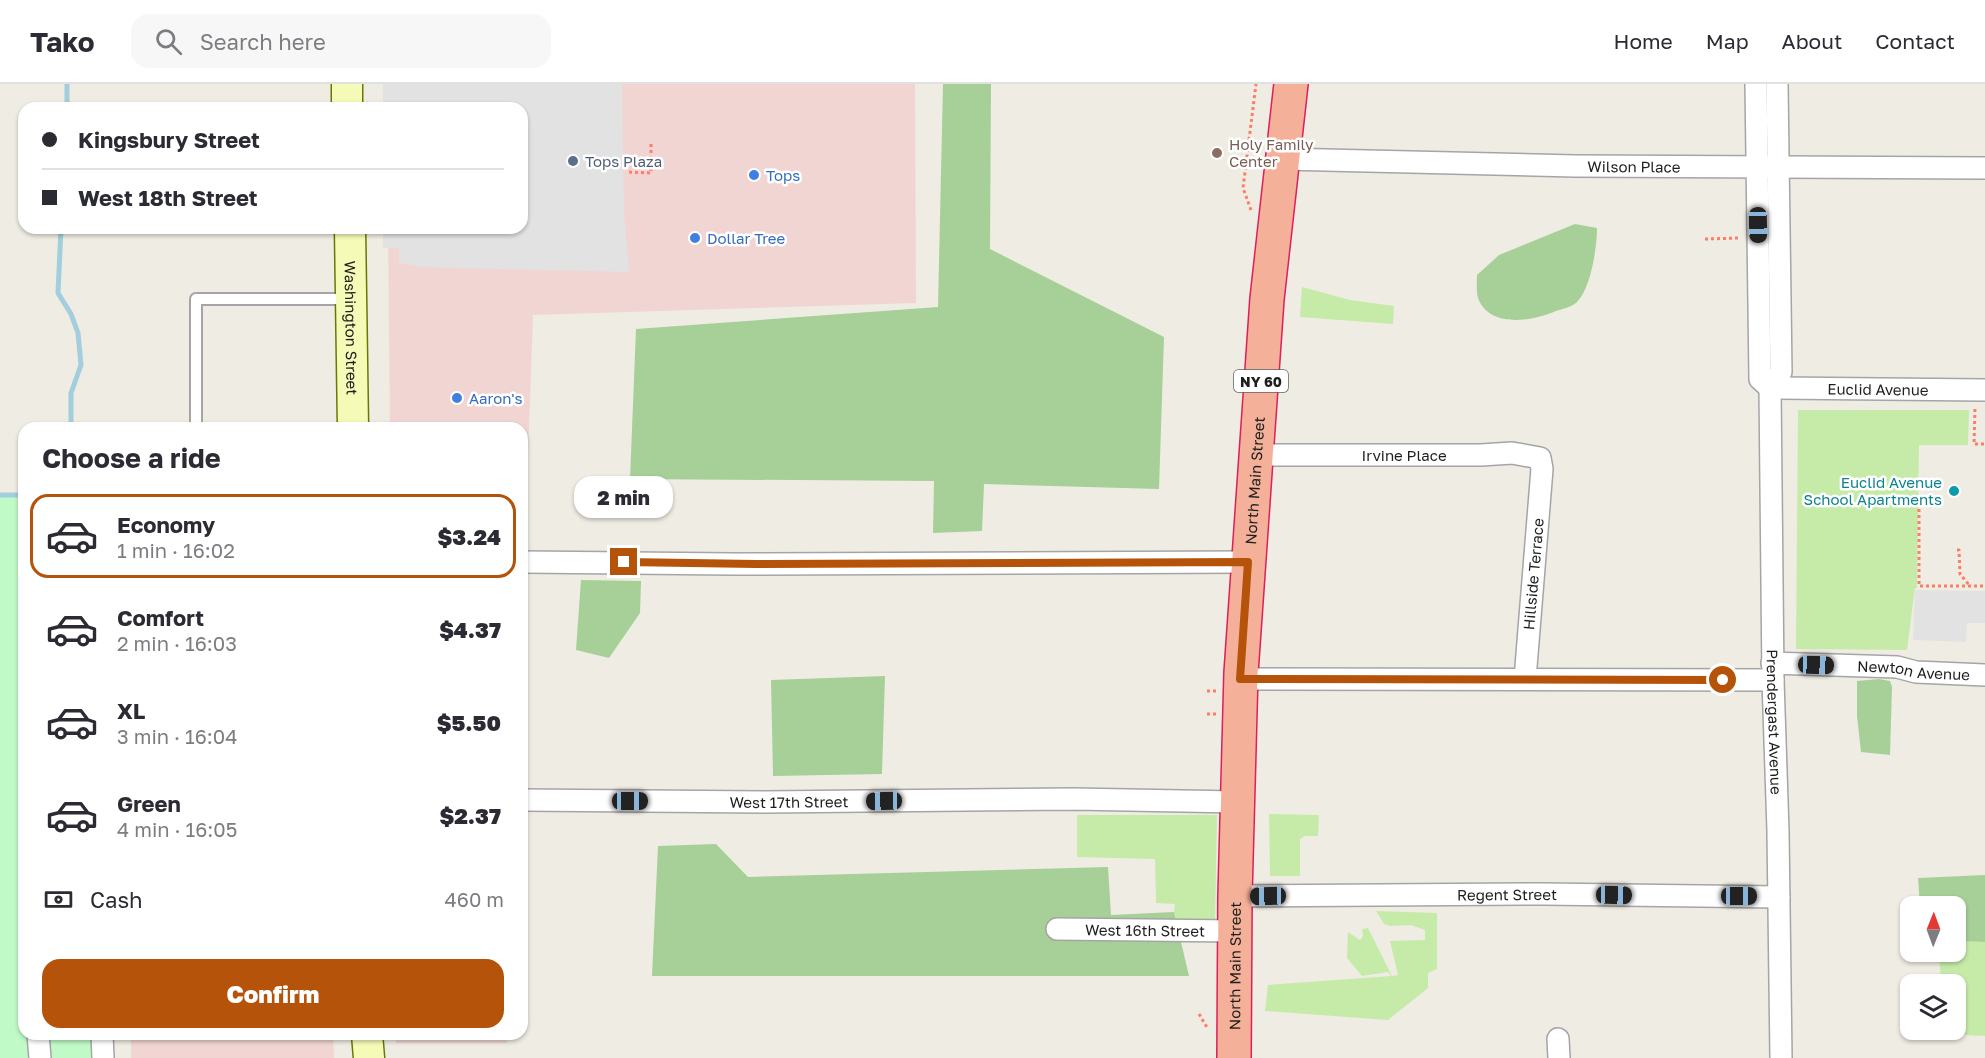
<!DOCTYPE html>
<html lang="en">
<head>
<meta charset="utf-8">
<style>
	:root { --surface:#fff; --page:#f7f7f7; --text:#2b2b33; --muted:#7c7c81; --line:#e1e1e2; --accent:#b45309 }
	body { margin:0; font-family:"Golos Text",sans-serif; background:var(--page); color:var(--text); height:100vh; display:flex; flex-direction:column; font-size:22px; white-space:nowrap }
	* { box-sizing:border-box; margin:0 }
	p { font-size:20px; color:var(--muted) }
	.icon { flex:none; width:33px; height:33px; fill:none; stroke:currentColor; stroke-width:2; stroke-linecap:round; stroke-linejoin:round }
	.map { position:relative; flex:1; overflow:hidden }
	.panel { position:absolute; left:18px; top:338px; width:510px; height:618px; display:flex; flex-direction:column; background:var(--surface); border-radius:18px; box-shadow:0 2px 4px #0004 }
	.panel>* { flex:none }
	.banner { position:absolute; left:18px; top:18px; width:510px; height:132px; border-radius:18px; box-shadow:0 2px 4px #0004; display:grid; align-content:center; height:132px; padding:0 24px; background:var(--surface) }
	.needle { width:39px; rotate:1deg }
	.controls { position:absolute; left:1900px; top:812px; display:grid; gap:12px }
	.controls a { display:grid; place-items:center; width:66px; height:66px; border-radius:12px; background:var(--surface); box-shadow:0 2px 4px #0004; font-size:30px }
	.end { position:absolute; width:27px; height:27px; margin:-14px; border:8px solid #b45309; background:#fff; box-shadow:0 0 0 3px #fff }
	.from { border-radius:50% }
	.bubble { position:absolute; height:42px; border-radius:18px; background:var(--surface); box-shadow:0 2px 4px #0004; font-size:20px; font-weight:800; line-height:42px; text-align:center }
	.car { position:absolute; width:18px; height:36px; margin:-18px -9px; border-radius:8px; box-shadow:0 0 4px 2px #0007; background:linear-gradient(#222 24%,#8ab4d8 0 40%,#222 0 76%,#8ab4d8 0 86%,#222 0) }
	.banner b { display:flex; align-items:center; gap:21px; height:57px; font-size:22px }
	.banner b+b { border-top:2px solid var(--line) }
	.banner i { width:15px; height:15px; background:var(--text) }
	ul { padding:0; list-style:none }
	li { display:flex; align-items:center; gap:18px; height:84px; margin:0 12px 9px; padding:0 12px; border:3px solid transparent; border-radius:18px }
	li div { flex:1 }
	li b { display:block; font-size:22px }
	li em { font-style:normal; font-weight:800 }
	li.selected { border-color:var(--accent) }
	li>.icon { width:54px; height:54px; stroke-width:1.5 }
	h2 { padding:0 24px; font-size:27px; line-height:72px }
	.pay { display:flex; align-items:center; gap:15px; height:66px; padding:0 24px; font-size:22px }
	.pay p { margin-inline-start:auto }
	.primary-button { display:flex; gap:12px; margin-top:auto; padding:12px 24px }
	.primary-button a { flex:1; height:69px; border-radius:18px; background:var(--accent); color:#fff; font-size:24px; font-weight:800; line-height:69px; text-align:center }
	header { display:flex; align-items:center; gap:36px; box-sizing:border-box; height:84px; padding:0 30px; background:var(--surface); border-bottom:2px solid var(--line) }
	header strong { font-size:28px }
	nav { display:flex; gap:33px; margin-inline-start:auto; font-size:21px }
	.search { width:420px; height:54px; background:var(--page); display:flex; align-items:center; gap:15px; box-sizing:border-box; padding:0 21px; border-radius:18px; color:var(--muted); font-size:22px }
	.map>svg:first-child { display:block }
	.commercial { fill:#f1d5d3 }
	.grass { fill:#c6eba8 }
	.forest { fill:#a6d097 }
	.park { fill:#c0fbc7 }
	.parking { fill:#e2e2e2 }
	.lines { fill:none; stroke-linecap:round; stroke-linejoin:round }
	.stream { stroke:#a3cede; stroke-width:5 }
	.service-casing { stroke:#a5a5a5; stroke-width:14 }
	.minor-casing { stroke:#a5a5a5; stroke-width:24 }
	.secondary-casing { stroke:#677902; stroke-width:33 }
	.trunk-casing { stroke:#df1f59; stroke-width:36 }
	.path { stroke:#fe7d67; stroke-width:3; stroke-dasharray:3 3; stroke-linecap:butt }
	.service { stroke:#fff; stroke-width:10 }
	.minor { stroke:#fff; stroke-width:21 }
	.secondary { stroke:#f5fbb6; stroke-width:30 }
	.trunk { stroke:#f4b098; stroke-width:33 }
	.route { stroke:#b45309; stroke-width:8 }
	.education-dot { fill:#8d6e63; stroke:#fff; stroke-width:2 }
	.service-dot { fill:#5c6f8a; stroke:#fff; stroke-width:2 }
	.shop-dot { fill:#3f7fe0; stroke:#fff; stroke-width:2 }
	.culture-dot { fill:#0f9aa8; stroke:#fff; stroke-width:2 }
	.labels { text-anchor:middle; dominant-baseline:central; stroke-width:5; stroke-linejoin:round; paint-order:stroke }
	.shield { fill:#fff; stroke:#626262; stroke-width:1.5 }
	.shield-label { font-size:14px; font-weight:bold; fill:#1e1e1e }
	.education-label { font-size:15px; fill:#785e54; stroke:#fff; text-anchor:start }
	.service-label { font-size:15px; fill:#4e5e75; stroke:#fff; text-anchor:start }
	.street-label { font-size:15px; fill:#1e1e1e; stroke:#fff }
	.shop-label { font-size:15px; fill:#366cbe; stroke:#fff; text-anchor:start }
	.culture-label { font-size:15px; fill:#0d838f; stroke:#fff; text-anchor:end }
</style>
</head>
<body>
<header>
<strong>Tako</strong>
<div class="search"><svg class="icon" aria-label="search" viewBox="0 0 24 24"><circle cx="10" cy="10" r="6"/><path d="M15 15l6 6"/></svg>Search here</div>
<nav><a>Home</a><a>Map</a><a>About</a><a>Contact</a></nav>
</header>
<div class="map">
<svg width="1985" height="974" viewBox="0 0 1985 974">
	<rect width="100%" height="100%" fill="#efece4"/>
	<g class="commercial">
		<polygon points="387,0 915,0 916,219 533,231 522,544 522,344 390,343 388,144 522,144 522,24"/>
		<polygon points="131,950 333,950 334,974 131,974"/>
		<rect x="396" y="950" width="111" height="9"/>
	</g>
	<g class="grass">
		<polygon points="1302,203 1350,216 1394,222 1393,240 1300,233"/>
		<polygon points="1798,326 1969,326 1968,361 1919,361 1917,504 1915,504 1907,566 1796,565"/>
		<polygon points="1269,730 1319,731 1318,752 1305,752 1300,755 1300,792 1270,792"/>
		<polygon points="1077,731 1217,731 1215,840 1178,842 1174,828 1175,820 1156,819 1155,775 1077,773"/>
		<polygon points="1376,827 1437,829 1437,885 1428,889 1428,904 1388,936 1265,927 1268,901 1391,892 1388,888 1362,892 1347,874 1348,848 1360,856 1363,852 1362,845 1368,844 1392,892 1398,891 1390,857 1425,856 1425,846 1411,841 1390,842 1384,840"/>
		<polygon points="1956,857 1985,858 1985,952 1943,950 1943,945 1956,945 1956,900 1941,900 1939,867 1956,867"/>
	</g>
	<g class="forest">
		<polygon points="943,0 991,0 990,165 1164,253 1159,405 984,400 982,447 933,449 934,397 630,395 636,245 938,223"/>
		<path d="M 1575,140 L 1597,144 C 1597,163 1591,204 1577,218 C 1572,223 1562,225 1556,227 C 1532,237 1490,245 1478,214 C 1476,207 1477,198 1477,191 L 1499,171 Z"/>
		<polygon points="581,496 641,497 640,529 609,574 576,566"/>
		<polygon points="885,592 882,690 773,692 771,596"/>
		<polygon points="1879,595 1890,597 1892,603 1890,671 1861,668 1857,632 1857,597"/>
		<polygon points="716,760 748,793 1108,783 1111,831 1174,828 1189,892 652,892 658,762"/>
		<polygon points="1985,791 1985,858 1956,857 1956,822 1920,822 1918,794"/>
	</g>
	<polygon class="park" points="0,411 24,411 24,950 95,950 96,974 0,974"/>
	<g class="parking">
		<polygon points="383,0 622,0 624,130 629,188 421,183 400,179 399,178 399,164 383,164 383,144 522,144 522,24 383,24"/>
		<polygon points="1915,506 1985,507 1985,539 1967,539 1966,558 1913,556"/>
	</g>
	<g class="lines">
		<g class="stream">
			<polyline points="67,24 67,0"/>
			<polyline points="61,144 58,209 71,230 78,249 81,281 71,309 71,344"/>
			<polyline points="0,411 24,411"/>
		</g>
		<g class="service-casing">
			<polyline id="service" points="196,344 196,215 348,215"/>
		</g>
		<g class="minor-casing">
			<g id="minor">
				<polyline points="1756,0 1760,295 1770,304"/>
				<path id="s1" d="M 1283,75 L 1575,82 L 1985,84"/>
				<path id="s2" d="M 1770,304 L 1773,596 L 1778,747 L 1781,974"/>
				<polyline points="1770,304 1781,288 1777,0"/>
				<path id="s3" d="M 1770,304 L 1985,306"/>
				<path id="s4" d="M 1256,371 L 1481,371 L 1512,369 L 1540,374 L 1542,385 L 1525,595"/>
				<polyline points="522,478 733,480 1248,478"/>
				<path id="s5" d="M 1772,579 L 1897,583 L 1916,588 L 1985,591"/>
				<polyline points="1240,595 1773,596"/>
				<path id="s6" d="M 522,716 L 765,718 L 1074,715 L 1237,718"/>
				<path id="s7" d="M 1235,812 L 1543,810 L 1779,813"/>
				<path id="s8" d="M 1057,845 L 1235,847"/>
				<polyline points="38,950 40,974"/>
				<polyline points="102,950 103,974"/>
				<polyline points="1558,955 1559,974"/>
			</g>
		</g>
		<g class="secondary-casing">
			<g id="secondary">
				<polyline points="347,0 347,24"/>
				<path id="s9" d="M 350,144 L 353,344"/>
				<polyline points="367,950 369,974"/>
			</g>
		</g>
		<g class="trunk-casing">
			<g id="trunk">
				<path id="s10" d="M 1234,974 L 1235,812 L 1241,589 L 1267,215 L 1291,0"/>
			</g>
		</g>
		<g class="path">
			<polyline points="629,88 651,89 651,60"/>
			<polyline points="1251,126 1243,104 1256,0"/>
			<polyline points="1705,155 1739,154"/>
			<polyline points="1975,325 1974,360 1985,360"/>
			<polyline points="1919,425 1919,502 1985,502"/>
			<polyline points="1957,466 1959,466 1960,490 1970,502"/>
			<polyline points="1207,607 1216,607"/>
			<polyline points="1207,630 1217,630"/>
			<polyline points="1199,930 1208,945"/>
		</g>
		<use href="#service" class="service"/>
		<use href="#minor" class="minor"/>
		<use href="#secondary" class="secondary"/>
		<use href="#trunk" class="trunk"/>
	</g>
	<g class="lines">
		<polyline class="route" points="624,478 756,480 1248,478 1240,595 1723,596"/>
	</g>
	<circle class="education-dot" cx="1217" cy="69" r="6"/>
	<circle class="service-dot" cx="573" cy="77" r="6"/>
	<g class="shop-dot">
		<circle cx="754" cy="91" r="6"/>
		<circle cx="695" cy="154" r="6"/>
		<circle cx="457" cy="314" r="6"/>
	</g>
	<circle class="culture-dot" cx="1954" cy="407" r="6"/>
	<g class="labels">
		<rect class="shield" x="1234" y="286" width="54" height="22" rx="4.5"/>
		<g class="shield-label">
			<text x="1261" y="297">NY 60</text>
		</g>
		<g class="education-label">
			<text x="1229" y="60">Holy Family<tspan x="1229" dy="17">Center</tspan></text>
		</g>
		<g class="service-label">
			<text x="585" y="77">Tops Plaza</text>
		</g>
		<g class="street-label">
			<text stroke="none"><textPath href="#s1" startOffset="351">Wilson Place</textPath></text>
			<text stroke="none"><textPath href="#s9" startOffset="100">Washington Street</textPath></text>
			<text stroke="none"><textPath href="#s3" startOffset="108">Euclid Avenue</textPath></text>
			<text stroke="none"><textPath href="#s4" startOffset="148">Irvine Place</textPath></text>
			<text stroke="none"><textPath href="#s10" startOffset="578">North Main Street</textPath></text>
			<text transform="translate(1533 490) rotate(-85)">Hillside Terrace</text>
			<text stroke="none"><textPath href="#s5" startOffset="142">Newton Avenue</textPath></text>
			<text stroke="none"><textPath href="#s2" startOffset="334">Prendergast Avenue</textPath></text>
			<text stroke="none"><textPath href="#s6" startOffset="267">West 17th Street</textPath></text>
			<text stroke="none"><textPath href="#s7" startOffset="272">Regent Street</textPath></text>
			<text stroke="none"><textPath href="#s8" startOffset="88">West 16th Street</textPath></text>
			<text stroke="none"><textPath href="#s10" startOffset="92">North Main Street</textPath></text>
		</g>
		<g class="shop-label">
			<text x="766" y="91">Tops</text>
			<text x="707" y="154">Dollar Tree</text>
			<text x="469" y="314">Aaron's</text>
		</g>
		<g class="culture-label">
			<text x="1942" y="398">Euclid Avenue<tspan x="1942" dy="17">School Apartments</tspan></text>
		</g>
	</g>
</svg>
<div class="controls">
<a><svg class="needle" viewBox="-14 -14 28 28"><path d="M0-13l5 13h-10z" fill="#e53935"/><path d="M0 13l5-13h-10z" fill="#7c7c81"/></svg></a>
<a><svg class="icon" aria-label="layers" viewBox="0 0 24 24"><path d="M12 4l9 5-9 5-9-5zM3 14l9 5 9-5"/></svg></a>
</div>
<i class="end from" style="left:1723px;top:596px"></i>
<i class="end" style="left:624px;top:478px"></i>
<div class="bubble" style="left:574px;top:392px;width:99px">2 min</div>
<i class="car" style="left:1758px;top:141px;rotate:179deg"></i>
<i class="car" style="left:1816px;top:581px;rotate:92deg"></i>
<i class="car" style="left:630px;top:717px;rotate:90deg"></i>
<i class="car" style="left:884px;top:717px;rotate:269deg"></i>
<i class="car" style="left:1614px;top:811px;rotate:91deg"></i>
<i class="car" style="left:1268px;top:812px;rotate:269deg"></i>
<i class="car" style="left:1739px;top:812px;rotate:90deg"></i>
<div class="banner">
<b><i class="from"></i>Kingsbury Street</b>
<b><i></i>West 18th Street</b>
</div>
<section class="panel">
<h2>Choose a ride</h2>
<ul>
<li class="selected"><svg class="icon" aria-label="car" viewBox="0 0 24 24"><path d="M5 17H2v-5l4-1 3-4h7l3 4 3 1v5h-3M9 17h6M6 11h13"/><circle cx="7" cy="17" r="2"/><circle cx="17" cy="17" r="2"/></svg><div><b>Economy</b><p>1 min · 16:02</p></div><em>$3.24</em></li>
<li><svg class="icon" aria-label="car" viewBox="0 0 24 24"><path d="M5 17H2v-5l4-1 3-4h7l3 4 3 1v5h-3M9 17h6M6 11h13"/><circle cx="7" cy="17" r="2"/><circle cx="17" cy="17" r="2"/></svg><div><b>Comfort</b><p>2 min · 16:03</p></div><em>$4.37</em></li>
<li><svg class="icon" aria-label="car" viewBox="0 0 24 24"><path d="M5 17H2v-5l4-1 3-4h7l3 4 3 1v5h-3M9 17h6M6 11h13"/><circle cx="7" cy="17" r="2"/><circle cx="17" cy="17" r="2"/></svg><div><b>XL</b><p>3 min · 16:04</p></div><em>$5.50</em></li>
<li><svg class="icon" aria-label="car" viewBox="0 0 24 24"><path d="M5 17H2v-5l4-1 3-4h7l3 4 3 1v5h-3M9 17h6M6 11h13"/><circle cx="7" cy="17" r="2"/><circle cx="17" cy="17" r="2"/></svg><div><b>Green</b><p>4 min · 16:05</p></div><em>$2.37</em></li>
</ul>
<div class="pay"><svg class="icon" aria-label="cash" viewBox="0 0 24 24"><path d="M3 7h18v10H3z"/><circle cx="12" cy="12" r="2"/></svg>Cash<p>460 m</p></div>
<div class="primary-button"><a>Confirm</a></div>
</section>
</div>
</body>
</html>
